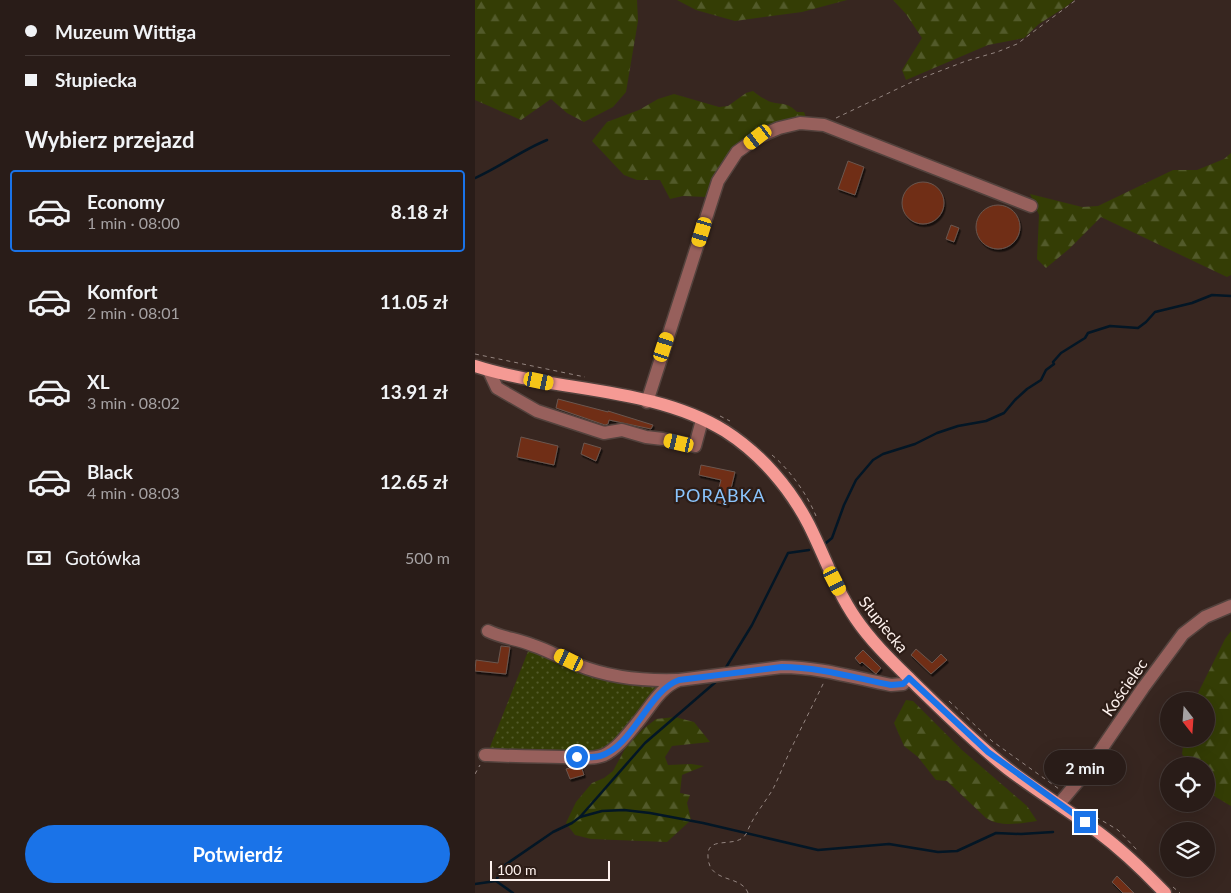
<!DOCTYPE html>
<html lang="pl">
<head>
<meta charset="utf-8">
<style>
	:root { --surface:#291c18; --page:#312521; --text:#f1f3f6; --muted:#a5a1a2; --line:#453a37; --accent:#1a73e8 }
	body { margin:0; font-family:Lato,sans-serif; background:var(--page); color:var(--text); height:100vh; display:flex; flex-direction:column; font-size:19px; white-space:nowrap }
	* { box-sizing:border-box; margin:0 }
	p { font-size:16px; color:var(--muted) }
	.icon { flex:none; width:28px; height:28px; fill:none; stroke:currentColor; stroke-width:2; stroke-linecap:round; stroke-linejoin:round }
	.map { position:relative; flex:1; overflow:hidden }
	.side { display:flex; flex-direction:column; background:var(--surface); width:475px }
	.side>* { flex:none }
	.banner { display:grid; align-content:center; height:110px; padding:0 25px; background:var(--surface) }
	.needle { width:32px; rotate:163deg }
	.tools { position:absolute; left:685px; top:692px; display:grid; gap:10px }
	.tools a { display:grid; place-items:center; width:55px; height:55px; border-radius:50%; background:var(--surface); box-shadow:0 5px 20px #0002,0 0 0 1px var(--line); font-size:25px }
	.scale { position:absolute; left:15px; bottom:12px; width:120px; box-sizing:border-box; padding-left:5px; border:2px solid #fdf1ed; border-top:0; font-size:14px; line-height:18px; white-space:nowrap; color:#fdf1ed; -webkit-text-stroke:4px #2d1d17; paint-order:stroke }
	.end { position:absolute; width:22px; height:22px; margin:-11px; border:6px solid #1a73e8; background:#fff; box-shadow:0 0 0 2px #fff }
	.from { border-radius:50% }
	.bubble { position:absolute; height:35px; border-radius:18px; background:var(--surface); box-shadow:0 5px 20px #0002,0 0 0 1px var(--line); font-size:16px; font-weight:700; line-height:35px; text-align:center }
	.car { position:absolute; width:15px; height:30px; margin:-15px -8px; border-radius:6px; box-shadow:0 0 4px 1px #0007; background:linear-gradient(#f5c518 24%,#345 0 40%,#f5c518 0 76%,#345 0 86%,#f5c518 0) }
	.banner b { display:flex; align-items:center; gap:18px; height:48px; font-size:19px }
	.banner b+b { border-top:1px solid var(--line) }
	.banner i { width:12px; height:12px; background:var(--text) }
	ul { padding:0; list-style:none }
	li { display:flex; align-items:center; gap:15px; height:82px; margin:0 10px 8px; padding:0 15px; border:2px solid transparent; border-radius:5px }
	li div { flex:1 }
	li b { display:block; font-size:19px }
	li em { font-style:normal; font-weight:700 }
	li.selected { border-color:var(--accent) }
	li>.icon { width:45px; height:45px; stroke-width:1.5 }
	h2 { padding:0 25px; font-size:22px; line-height:60px }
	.pay { display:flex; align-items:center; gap:12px; height:55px; padding:0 25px; font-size:19px }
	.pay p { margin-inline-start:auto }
	.button { display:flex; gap:10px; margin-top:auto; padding:10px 25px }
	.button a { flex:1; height:58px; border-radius:30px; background:var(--accent); color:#fff; font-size:20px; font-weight:700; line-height:58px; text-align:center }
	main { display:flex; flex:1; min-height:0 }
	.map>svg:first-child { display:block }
	.grass { fill:url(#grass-dots) }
	.forest { fill:url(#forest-firs) }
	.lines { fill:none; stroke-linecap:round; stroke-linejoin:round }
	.stream { stroke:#031625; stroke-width:2.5 }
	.building { fill:#702e14; stroke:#6a564f; filter:url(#shadow) }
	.minor-casing { stroke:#53423d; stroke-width:15 }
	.major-casing { stroke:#53423d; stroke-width:15 }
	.path { stroke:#948580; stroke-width:1; stroke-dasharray:4 4; stroke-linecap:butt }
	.minor { stroke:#97605c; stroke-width:12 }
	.major { stroke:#f59a94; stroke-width:12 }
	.route { stroke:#1a73e8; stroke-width:6 }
	.labels { text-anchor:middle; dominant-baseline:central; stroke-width:4.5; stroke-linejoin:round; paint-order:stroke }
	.street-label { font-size:16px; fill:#fdf1ed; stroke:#2d1d17 }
	.neighbourhood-label { font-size:18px; letter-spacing:1px; fill:#8ac4fc; stroke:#2d1d17 }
</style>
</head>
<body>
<main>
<section class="side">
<div class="banner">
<b><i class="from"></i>Muzeum Wittiga</b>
<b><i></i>Słupiecka</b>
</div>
<h2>Wybierz przejazd</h2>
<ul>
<li class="selected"><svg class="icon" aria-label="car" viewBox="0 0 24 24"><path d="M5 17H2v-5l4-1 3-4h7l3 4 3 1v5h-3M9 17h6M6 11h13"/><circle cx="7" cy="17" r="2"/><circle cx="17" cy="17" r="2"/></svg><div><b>Economy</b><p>1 min · 08:00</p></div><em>8.18 zł</em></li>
<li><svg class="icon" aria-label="car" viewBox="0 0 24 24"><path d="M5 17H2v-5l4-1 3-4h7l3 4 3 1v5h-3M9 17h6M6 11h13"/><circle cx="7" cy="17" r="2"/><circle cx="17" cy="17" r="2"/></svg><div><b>Komfort</b><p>2 min · 08:01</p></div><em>11.05 zł</em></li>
<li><svg class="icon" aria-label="car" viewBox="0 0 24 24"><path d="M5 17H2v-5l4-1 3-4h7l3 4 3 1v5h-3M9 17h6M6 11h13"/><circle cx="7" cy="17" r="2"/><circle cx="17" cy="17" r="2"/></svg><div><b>XL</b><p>3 min · 08:02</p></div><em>13.91 zł</em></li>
<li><svg class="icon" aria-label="car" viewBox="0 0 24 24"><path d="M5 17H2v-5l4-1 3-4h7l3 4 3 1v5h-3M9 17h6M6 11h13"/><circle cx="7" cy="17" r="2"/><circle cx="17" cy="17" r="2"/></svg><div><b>Black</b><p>4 min · 08:03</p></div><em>12.65 zł</em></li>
</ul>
<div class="pay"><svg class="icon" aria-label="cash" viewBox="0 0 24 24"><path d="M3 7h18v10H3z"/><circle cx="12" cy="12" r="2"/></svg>Gotówka<p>500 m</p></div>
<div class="button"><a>Potwierdź</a></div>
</section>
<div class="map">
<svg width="756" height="893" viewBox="0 0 756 893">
	<defs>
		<pattern id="grass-dots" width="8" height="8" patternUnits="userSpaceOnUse" patternTransform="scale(1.25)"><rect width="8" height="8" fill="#343d05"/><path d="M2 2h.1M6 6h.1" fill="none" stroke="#525a2a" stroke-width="1.8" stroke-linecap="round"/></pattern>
		<pattern id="forest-firs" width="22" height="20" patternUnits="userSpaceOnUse" patternTransform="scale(1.25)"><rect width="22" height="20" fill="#343d05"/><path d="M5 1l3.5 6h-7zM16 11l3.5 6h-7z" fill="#525a2a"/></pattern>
		<filter id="shadow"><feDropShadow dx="1.5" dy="2.5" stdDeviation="0" flood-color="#0009"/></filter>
	</defs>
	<rect width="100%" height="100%" fill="#372620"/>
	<polygon class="grass" points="54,649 186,685 144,740 124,752 13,752"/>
	<g class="forest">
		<polygon points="0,0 162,0 163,21 151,92 138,107 109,122 92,113 76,99 46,120 0,100"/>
		<polygon points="202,0 372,0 327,12 260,21 221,10"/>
		<polygon points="418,0 599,0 592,6 564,24 549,38 513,45 431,80 427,70 447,38 431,14"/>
		<path d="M 278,91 C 283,95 290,100 296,102 C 308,105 312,102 322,112 L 329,112 L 331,117 C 317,126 298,123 282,130 C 257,143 243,174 231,197 L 208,196 L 195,199 L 185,180 L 162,180 L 149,175 L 117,141 L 132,122 L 164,110 L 183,99 L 199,94 L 244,107 L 253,106 L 271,93 Z"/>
		<polygon points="756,153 756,275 752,277 626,217 594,249 571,268 562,259 564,215 555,194 607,207 623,206 698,170 722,170 749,159"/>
		<path d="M 756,631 L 756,806 C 732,791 731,796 731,766 L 716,766 L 707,754 L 709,739 L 731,739 L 731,701 L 719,701 L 750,639 Z"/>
		<path d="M 431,700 L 438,701 L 487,750 L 552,806 L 562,821 C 545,823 527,828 511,818 L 472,781 L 461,780 L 443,757 L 429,746 L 419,723 Z"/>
		<polygon points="200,717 219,722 235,742 197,746 190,757 193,765 216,764 229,766 207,775 205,793 215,795 212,803 216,820 192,842 116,839 100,835 91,823 101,802 117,783 129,778 138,771 151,747 167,730 181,719"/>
	</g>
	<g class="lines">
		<g class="stream">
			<path d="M 0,178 C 25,167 47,150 72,140"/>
			<polyline points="351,543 357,538 369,505 381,480 398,460 408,454 440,444 462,433 483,426 511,421 529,413 540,400 552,389 566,380 571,370 579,364 578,362 586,353 610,338 613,333 635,326 663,328 671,322 680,312 717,303 737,295 756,296"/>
			<polyline points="250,669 277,625 313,553 334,550"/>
			<polyline points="105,817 127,811 149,810 175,813 228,823 343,850 414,844 463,852 482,851 521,833 546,834 578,832"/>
			<polyline points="21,881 38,893"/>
			<polyline points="0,884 21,881 27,867 78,832 97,823 105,817 170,743 243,680"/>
		</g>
	</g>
	<g class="building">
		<polygon points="373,161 389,167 380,195 363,189"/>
		<circle cx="448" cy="203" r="21"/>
		<circle cx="523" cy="227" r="22"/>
		<polygon points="476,225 484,228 479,242 471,239"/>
		<polygon points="83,399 133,412 133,411 178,425 176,429 134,420 133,424 130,425 81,408"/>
		<polygon points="46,437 83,446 79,465 42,457"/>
		<polygon points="109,443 126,448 121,461 106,454"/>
		<polygon points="226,465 260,472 252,505 240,502 246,480 224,475"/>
		<polygon points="26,646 35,647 31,674 0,671 1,660 23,663"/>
		<polygon points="441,649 457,663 466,654 472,660 456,674 436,655"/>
		<polygon points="388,650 406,668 401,674 387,662 385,664 380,658"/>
		<polygon points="101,766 106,766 109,775 95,779 91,769"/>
		<polygon points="642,876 659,893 648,893 637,882"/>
	</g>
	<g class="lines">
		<g class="minor-casing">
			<g id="minor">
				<polyline points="14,371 22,388 62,411 129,433 147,430 171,437 188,439 220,446 227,420"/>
				<polyline points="172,402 243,181 262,152 283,137 304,128 325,123 349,125 556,206"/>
				<path d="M 13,631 C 27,638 43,639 57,645 C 73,650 88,659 103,665 C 133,677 169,681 202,680"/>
				<path d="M 10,755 C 36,756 61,757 87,757 C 100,757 117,760 129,755 C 142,749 153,734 162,723 C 175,708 185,687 204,680 L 307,667 C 344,667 380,678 416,685 L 428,684 L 434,678"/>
				<polyline points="584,804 610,773 668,688 708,634 730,617 756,606"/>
			</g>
		</g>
		<g class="major-casing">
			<path id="major" d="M 0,366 C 80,392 177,386 250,431 C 286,454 315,488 334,525 C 350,557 361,590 381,619 C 398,644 421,665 442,686 C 472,715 501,744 533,769 C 562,791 593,810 623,832 C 647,850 669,871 690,893"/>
		</g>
		<g class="path">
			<polyline points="361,118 439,81 491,61 522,52 542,44 601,0"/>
			<polyline points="0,354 110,377"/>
			<polyline points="245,416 255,421"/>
			<path d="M 297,455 C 315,470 332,494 341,516"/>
			<polyline points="392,615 408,635"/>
			<polyline points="474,701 517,741 584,789"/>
			<polyline points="0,774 5,765"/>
			<polyline points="621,817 643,830 662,850"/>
			<polyline points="698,887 705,893"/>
			<path d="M 273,893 C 266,874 234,884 233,857 C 231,833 264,851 272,832 C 279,815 289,804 298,789 C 304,777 309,764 315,751 C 326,728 338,705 349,682"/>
		</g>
		<use href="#minor" class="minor"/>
		<use href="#major" class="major"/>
	</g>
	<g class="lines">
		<path class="route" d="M 102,757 C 109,757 118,758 125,756 C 158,747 173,691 204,680 L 307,667 C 344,667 380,678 416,685 L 428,684 L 434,678 L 513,752 L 610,822"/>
	</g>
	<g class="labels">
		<g class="street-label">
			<text transform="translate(409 624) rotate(51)">Słupiecka</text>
			<text transform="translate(649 687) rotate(-55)">Kościelec</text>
		</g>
		<g class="neighbourhood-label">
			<text x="245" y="495">PORĄBKA</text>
		</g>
	</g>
</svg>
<div class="tools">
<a><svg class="needle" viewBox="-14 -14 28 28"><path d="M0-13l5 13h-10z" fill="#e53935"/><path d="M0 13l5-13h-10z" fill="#a5a1a2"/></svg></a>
<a><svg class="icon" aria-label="locate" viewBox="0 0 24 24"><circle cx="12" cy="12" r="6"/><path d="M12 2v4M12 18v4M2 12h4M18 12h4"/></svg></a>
<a><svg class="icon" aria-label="layers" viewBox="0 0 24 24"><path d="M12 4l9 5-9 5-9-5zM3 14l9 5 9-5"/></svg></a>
</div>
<div class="scale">100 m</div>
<i class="end from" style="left:102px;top:757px"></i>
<i class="end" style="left:610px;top:822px"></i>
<div class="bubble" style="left:569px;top:750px;width:82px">2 min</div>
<i class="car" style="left:283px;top:137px;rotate:233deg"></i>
<i class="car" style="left:227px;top:232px;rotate:197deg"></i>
<i class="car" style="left:189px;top:347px;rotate:18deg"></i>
<i class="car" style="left:64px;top:381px;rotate:102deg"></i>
<i class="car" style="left:204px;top:443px;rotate:283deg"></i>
<i class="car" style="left:360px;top:581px;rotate:153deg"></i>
<i class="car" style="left:94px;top:660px;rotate:296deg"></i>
</div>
</main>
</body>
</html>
